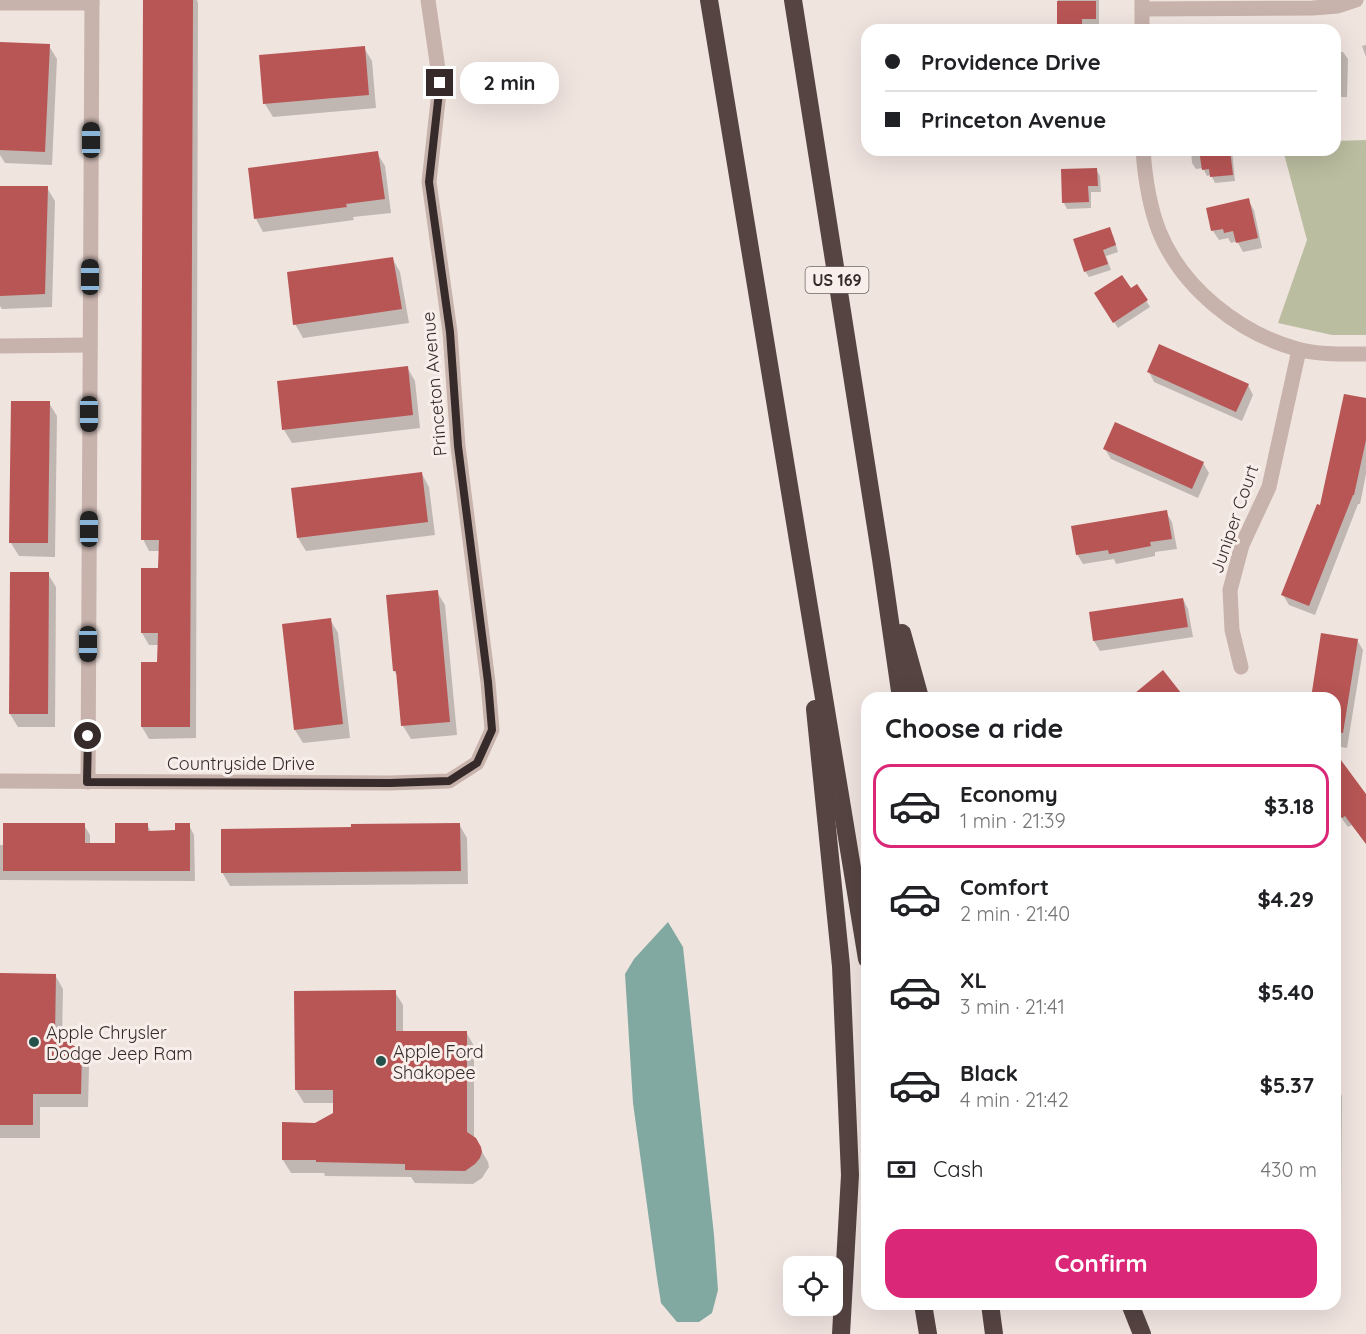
<!DOCTYPE html>
<html lang="en">
<head>
<meta charset="utf-8">
<style>
	:root { --surface:#fff; --page:#f2f2f2; --text:#202124; --muted:#757577; --line:#e0e0e0; --accent:#db2777 }
	body { margin:0; font-family:Quicksand,sans-serif; background:var(--page); color:var(--text); height:100vh; display:flex; flex-direction:column; font-size:22px; white-space:nowrap }
	* { box-sizing:border-box; margin:0 }
	p { font-size:20px; color:var(--muted) }
	.icon { flex:none; width:33px; height:33px; fill:none; stroke:currentColor; stroke-width:2; stroke-linecap:round; stroke-linejoin:round }
	.map { position:relative; flex:1; overflow:hidden }
	.panel { position:absolute; left:861px; top:692px; width:480px; height:618px; display:flex; flex-direction:column; background:var(--surface); border-radius:18px; box-shadow:0 6px 24px #0002 }
	.panel>* { flex:none }
	.banner { position:absolute; left:861px; top:24px; width:480px; height:132px; border-radius:18px; box-shadow:0 6px 24px #0002; display:grid; align-content:center; height:132px; padding:0 24px; background:var(--surface) }
	.tools { position:absolute; left:783px; top:1256px; display:grid; gap:12px }
	.tools a { display:grid; place-items:center; width:60px; height:60px; border-radius:12px; background:var(--surface); box-shadow:0 6px 24px #0002; font-size:30px }
	.end { position:absolute; width:27px; height:27px; margin:-14px; border:8px solid #362b2a; background:#fff; box-shadow:0 0 0 3px #fff }
	.from { border-radius:50% }
	.bubble { position:absolute; height:42px; border-radius:18px; background:var(--surface); box-shadow:0 6px 24px #0002; font-size:20px; font-weight:700; line-height:42px; text-align:center }
	.car { position:absolute; width:18px; height:36px; margin:-18px -9px; border-radius:8px; box-shadow:0 0 4px 2px #0007; background:linear-gradient(#222 24%,#8ab4d8 0 40%,#222 0 76%,#8ab4d8 0 86%,#222 0) }
	.banner b { display:flex; align-items:center; gap:21px; height:57px; font-size:22px }
	.banner b+b { border-top:2px solid var(--line) }
	.banner i { width:15px; height:15px; background:var(--text) }
	ul { padding:0; list-style:none }
	li { display:flex; align-items:center; gap:18px; height:84px; margin:0 12px 9px; padding:0 12px; border:3px solid transparent; border-radius:18px }
	li div { flex:1 }
	li b { display:block; font-size:22px }
	li em { font-style:normal; font-weight:700 }
	li.active { border-color:var(--accent) }
	li>.icon { width:54px; height:54px; stroke-width:1.5 }
	h2 { padding:0 24px; font-size:27px; line-height:72px }
	.pay { display:flex; align-items:center; gap:15px; height:66px; padding:0 24px; font-size:22px }
	.pay p { margin-inline-start:auto }
	.cta { display:flex; gap:12px; margin-top:auto; padding:12px 24px }
	.cta a { flex:1; height:69px; border-radius:18px; background:var(--accent); color:#fff; font-size:24px; font-weight:700; line-height:69px; text-align:center }
	.map>svg:first-child { display:block }
	.green { fill:#bbbda0 }
	.water { fill:#81a9a1 }
	.shadow { fill:#0003 }
	.building { fill:#b85555 }
	.lines { fill:none; stroke-linecap:round; stroke-linejoin:round }
	.street { stroke:#c7b2ac; stroke-width:15 }
	.highway { stroke:#554442; stroke-width:18 }
	.route { stroke:#362b2a; stroke-width:8 }
	.poi-dot { fill:#24524a; stroke:#f8efeb; stroke-width:2 }
	.labels { text-anchor:middle; dominant-baseline:central; stroke-width:6; stroke-linejoin:round; paint-order:stroke }
	.shield { fill:#f8efeb; stroke:#706664; stroke-width:1.5 }
	.shield-label { font-size:16px; font-weight:bold; fill:#362b2a }
	.street-label { font-size:18px; fill:#362b2a; stroke:#f8efeb }
	.poi-label { font-size:18px; fill:#362b2a; stroke:#f8efeb; text-anchor:start }
</style>
</head>
<body>
<div class="map">
<svg width="1366" height="1334" viewBox="0 0 1366 1334">
	<rect width="100%" height="100%" fill="#f0e4df"/>
	<polygon class="green" points="1366,140 1366,335 1332,335 1278,323 1307,240 1283,150 1335,150 1335,141"/>
	<polygon class="water" points="668,922 683,947 714,1235 718,1290 712,1313 699,1322 677,1322 661,1303 657,1278 633,1103 625,974 634,959"/>
	<g class="shadow">
		<polygon points="145,0 197,0 198,3 196,738 149,739 142,727 158,663 159,645 149,645 142,633 143,570 160,570 160,551 149,551 143,539"/>
		<polygon points="1058,0 1099,0 1099,25 1085,25 1085,30 1058,30"/>
		<polygon points="1366,45 1366,57 1362,46"/>
		<polygon points="49,46 57,59 52,165 5,163 0,155 0,68"/>
		<polygon points="364,48 372,61 376,108 273,117 265,104 261,57"/>
		<polygon points="1335,52 1343,52 1348,59 1347,97 1335,97"/>
		<polygon points="1191,150 1232,150 1235,181 1215,183 1211,175 1207,176 1203,168 1196,169 1192,163"/>
		<polygon points="377,153 385,166 391,213 353,217 354,220 263,232 256,219"/>
		<polygon points="1096,169 1100,176 1101,192 1091,192 1091,208 1067,209 1064,203"/>
		<polygon points="0,188 47,188 55,201 52,307 2,309 0,306"/>
		<polygon points="1248,200 1254,210 1262,248 1243,252 1237,241 1231,243 1228,238 1219,240 1213,231"/>
		<polygon points="1113,235 1118,252 1106,256 1111,270 1089,277 1085,271"/>
		<polygon points="392,258 400,272 409,323 303,338 295,324"/>
		<polygon points="1137,286 1150,307 1118,328 1096,294 1130,290"/>
		<polygon points="407,367 415,381 420,428 292,443 284,430"/>
		<polygon points="1149,372 1248,385 1253,395 1242,421 1154,382"/>
		<polygon points="1366,400 1366,474 1360,504 1358,504 1315,615 1289,605 1283,595"/>
		<polygon points="49,403 57,416 55,557 19,556 11,543"/>
		<polygon points="1105,449 1203,463 1209,473 1198,498 1111,459"/>
		<polygon points="422,474 429,487 435,535 306,551 298,538 292,490"/>
		<polygon points="1166,512 1172,522 1177,549 1155,552 1155,556 1116,564 1114,559 1083,564 1077,554"/>
		<polygon points="48,574 56,587 55,727 18,727 10,714"/>
		<polygon points="437,592 445,605 457,735 411,739 403,726 399,678 394,671"/>
		<polygon points="1183,599 1188,609 1193,637 1100,651 1094,641 1090,613"/>
		<polygon points="330,619 338,633 350,738 303,743 295,730"/>
		<polygon points="1357,640 1363,650 1347,748 1335,746 1335,698"/>
		<polygon points="1335,755 1366,797 1366,844 1352,825 1348,827 1335,809"/>
		<polygon points="147,824 151,832 176,832 189,825 194,835 195,881 0,880 0,845 5,845 84,825 90,835 90,845 117,844"/>
		<polygon points="459,824 467,838 468,884 230,886 222,872"/>
		<polygon points="0,975 55,975 63,989 62,1040 81,1052 89,1066 88,1107 40,1107 40,1138 0,1138"/>
		<polygon points="395,992 403,1005 403,1033 466,1032 474,1046 474,1138 488,1162 489,1167 482,1178 473,1184 415,1183 411,1177 325,1176 324,1173 291,1173 283,1160 315,1124 335,1114 335,1103 304,1103 296,1090"/>
		<polygon points="1335,1084 1342,1096 1341,1218 1335,1218"/>
	</g>
	<g class="building">
		<polygon points="143,0 193,0 190,727 141,727 141,662 157,662 158,633 141,633 141,568 158,568 159,540 141,540"/>
		<polygon points="1057,1 1096,1 1096,19 1082,19 1082,30 1057,30"/>
		<polygon points="0,42 50,44 45,152 0,150"/>
		<polygon points="365,46 369,95 263,104 259,55"/>
		<polygon points="1199,150 1230,150 1233,175 1210,177 1209,169 1202,170"/>
		<polygon points="378,151 385,199 346,204 347,207 254,219 248,168"/>
		<polygon points="1097,168 1098,186 1088,186 1089,202 1062,203 1061,169"/>
		<polygon points="0,186 48,186 45,294 0,296"/>
		<polygon points="1249,198 1258,238 1236,243 1233,231 1224,233 1223,229 1211,231 1206,208"/>
		<polygon points="1110,227 1116,245 1103,250 1108,264 1084,272 1073,239"/>
		<polygon points="393,257 402,309 293,325 287,272"/>
		<polygon points="1122,275 1131,288 1137,284 1148,300 1113,323 1094,293"/>
		<polygon points="1159,344 1249,384 1236,412 1147,372"/>
		<polygon points="408,366 413,415 282,430 277,381"/>
		<polygon points="1344,394 1366,398 1366,440 1354,495 1353,495 1309,606 1281,595 1317,504 1320,505"/>
		<polygon points="11,401 50,401 48,543 9,543"/>
		<polygon points="1115,422 1204,462 1192,489 1103,449"/>
		<polygon points="422,472 428,522 297,538 291,488"/>
		<polygon points="1167,510 1172,539 1150,542 1151,546 1109,554 1108,550 1076,555 1071,526"/>
		<polygon points="10,572 49,572 48,714 9,714"/>
		<polygon points="438,590 450,722 401,726 396,671 393,671 386,595"/>
		<polygon points="1183,598 1188,627 1093,641 1089,612"/>
		<polygon points="331,618 343,724 294,730 282,624"/>
		<polygon points="1321,633 1358,639 1343,733 1335,732 1335,698 1311,698"/>
		<polygon points="1163,670 1185,698 1129,698"/>
		<polygon points="1335,752 1366,794 1366,844 1345,816 1342,818 1335,809"/>
		<polygon points="3,823 85,823 85,843 115,843 115,823 148,823 148,831 175,830 175,823 190,823 190,871 3,871"/>
		<polygon points="460,823 461,871 221,873 221,829 351,827 351,824"/>
		<polygon points="0,973 56,974 55,1034 82,1051 81,1094 33,1094 33,1125 0,1125"/>
		<polygon points="396,990 396,1031 467,1031 467,1132 476,1138 481,1147 482,1152 480,1158 475,1164 465,1171 405,1170 405,1164 316,1162 316,1160 282,1160 282,1122 315,1123 333,1113 333,1090 295,1090 294,991"/>
	</g>
	<g class="lines">
		<g class="street">
			<polyline points="1142,0 1142,30"/>
			<polyline points="0,3 92,3"/>
			<polyline points="1142,9 1313,8 1338,6 1356,0"/>
			<path d="M 1143,150 C 1145,178 1149,205 1159,231 C 1182,288 1239,333 1297,349 C 1319,355 1344,354 1366,354"/>
			<polyline points="0,346 90,345"/>
			<polyline points="1241,667 1232,630 1230,590 1242,545 1269,487 1299,350"/>
			<polyline points="0,781 390,783 449,781 477,763 492,730 488,682 458,446 450,332 429,182 440,83 428,0"/>
			<polyline points="88,782 92,0"/>
		</g>
		<g class="highway">
			<polyline points="709,0 867,959"/>
			<polyline points="793,0 881,559 901,698"/>
			<polyline points="902,633 920,698"/>
			<polyline points="815,709 841,966 850,1175 841,1334"/>
			<polyline points="923,1304 928,1334"/>
			<polyline points="990,1304 994,1334"/>
			<polyline points="1130,1304 1142,1334"/>
		</g>
	</g>
	<g class="lines">
		<polyline class="route" points="88,736 87,782 390,783 449,781 477,763 492,730 488,682 458,446 450,332 429,182 440,83"/>
	</g>
	<g class="poi-dot">
		<circle cx="34" cy="1042" r="6"/>
		<circle cx="381" cy="1061" r="6"/>
	</g>
	<g class="labels">
		<rect class="shield" x="805.5" y="267" width="63" height="26" rx="4.5"/>
		<g class="shield-label">
			<text x="837" y="280">US 169</text>
		</g>
		<g class="street-label">
			<text transform="translate(434 384) rotate(-95)">Princeton Avenue</text>
			<text transform="translate(1234 519) rotate(-71)">Juniper Court</text>
			<text x="241" y="763">Countryside Drive</text>
		</g>
		<g class="poi-label">
			<text x="46" y="1032">Apple Chrysler<tspan x="46" dy="21">Dodge Jeep Ram</tspan></text>
			<text x="393" y="1051">Apple Ford<tspan x="393" dy="21">Shakopee</tspan></text>
		</g>
	</g>
</svg>
<div class="tools">
<a><svg class="icon" aria-label="locate" viewBox="0 0 24 24"><circle cx="12" cy="12" r="6"/><path d="M12 2v4M12 18v4M2 12h4M18 12h4"/></svg></a>
</div>
<i class="end from" style="left:88px;top:736px"></i>
<i class="end" style="left:440px;top:83px"></i>
<div class="bubble" style="left:460px;top:62px;width:99px">2 min</div>
<i class="car" style="left:91px;top:140px;rotate:0deg"></i>
<i class="car" style="left:90px;top:277px;rotate:0deg"></i>
<i class="car" style="left:89px;top:414px;rotate:180deg"></i>
<i class="car" style="left:89px;top:529px;rotate:0deg"></i>
<i class="car" style="left:88px;top:644px;rotate:180deg"></i>
<div class="banner">
<b><i class="from"></i>Providence Drive</b>
<b><i></i>Princeton Avenue</b>
</div>
<section class="panel">
<h2>Choose a ride</h2>
<ul>
<li class="active"><svg class="icon" aria-label="car" viewBox="0 0 24 24"><path d="M5 17H2v-5l4-1 3-4h7l3 4 3 1v5h-3M9 17h6M6 11h13"/><circle cx="7" cy="17" r="2"/><circle cx="17" cy="17" r="2"/></svg><div><b>Economy</b><p>1 min · 21:39</p></div><em>$3.18</em></li>
<li><svg class="icon" aria-label="car" viewBox="0 0 24 24"><path d="M5 17H2v-5l4-1 3-4h7l3 4 3 1v5h-3M9 17h6M6 11h13"/><circle cx="7" cy="17" r="2"/><circle cx="17" cy="17" r="2"/></svg><div><b>Comfort</b><p>2 min · 21:40</p></div><em>$4.29</em></li>
<li><svg class="icon" aria-label="car" viewBox="0 0 24 24"><path d="M5 17H2v-5l4-1 3-4h7l3 4 3 1v5h-3M9 17h6M6 11h13"/><circle cx="7" cy="17" r="2"/><circle cx="17" cy="17" r="2"/></svg><div><b>XL</b><p>3 min · 21:41</p></div><em>$5.40</em></li>
<li><svg class="icon" aria-label="car" viewBox="0 0 24 24"><path d="M5 17H2v-5l4-1 3-4h7l3 4 3 1v5h-3M9 17h6M6 11h13"/><circle cx="7" cy="17" r="2"/><circle cx="17" cy="17" r="2"/></svg><div><b>Black</b><p>4 min · 21:42</p></div><em>$5.37</em></li>
</ul>
<div class="pay"><svg class="icon" aria-label="cash" viewBox="0 0 24 24"><path d="M3 7h18v10H3z"/><circle cx="12" cy="12" r="2"/></svg>Cash<p>430 m</p></div>
<div class="cta"><a>Confirm</a></div>
</section>
</div>
</body>
</html>
